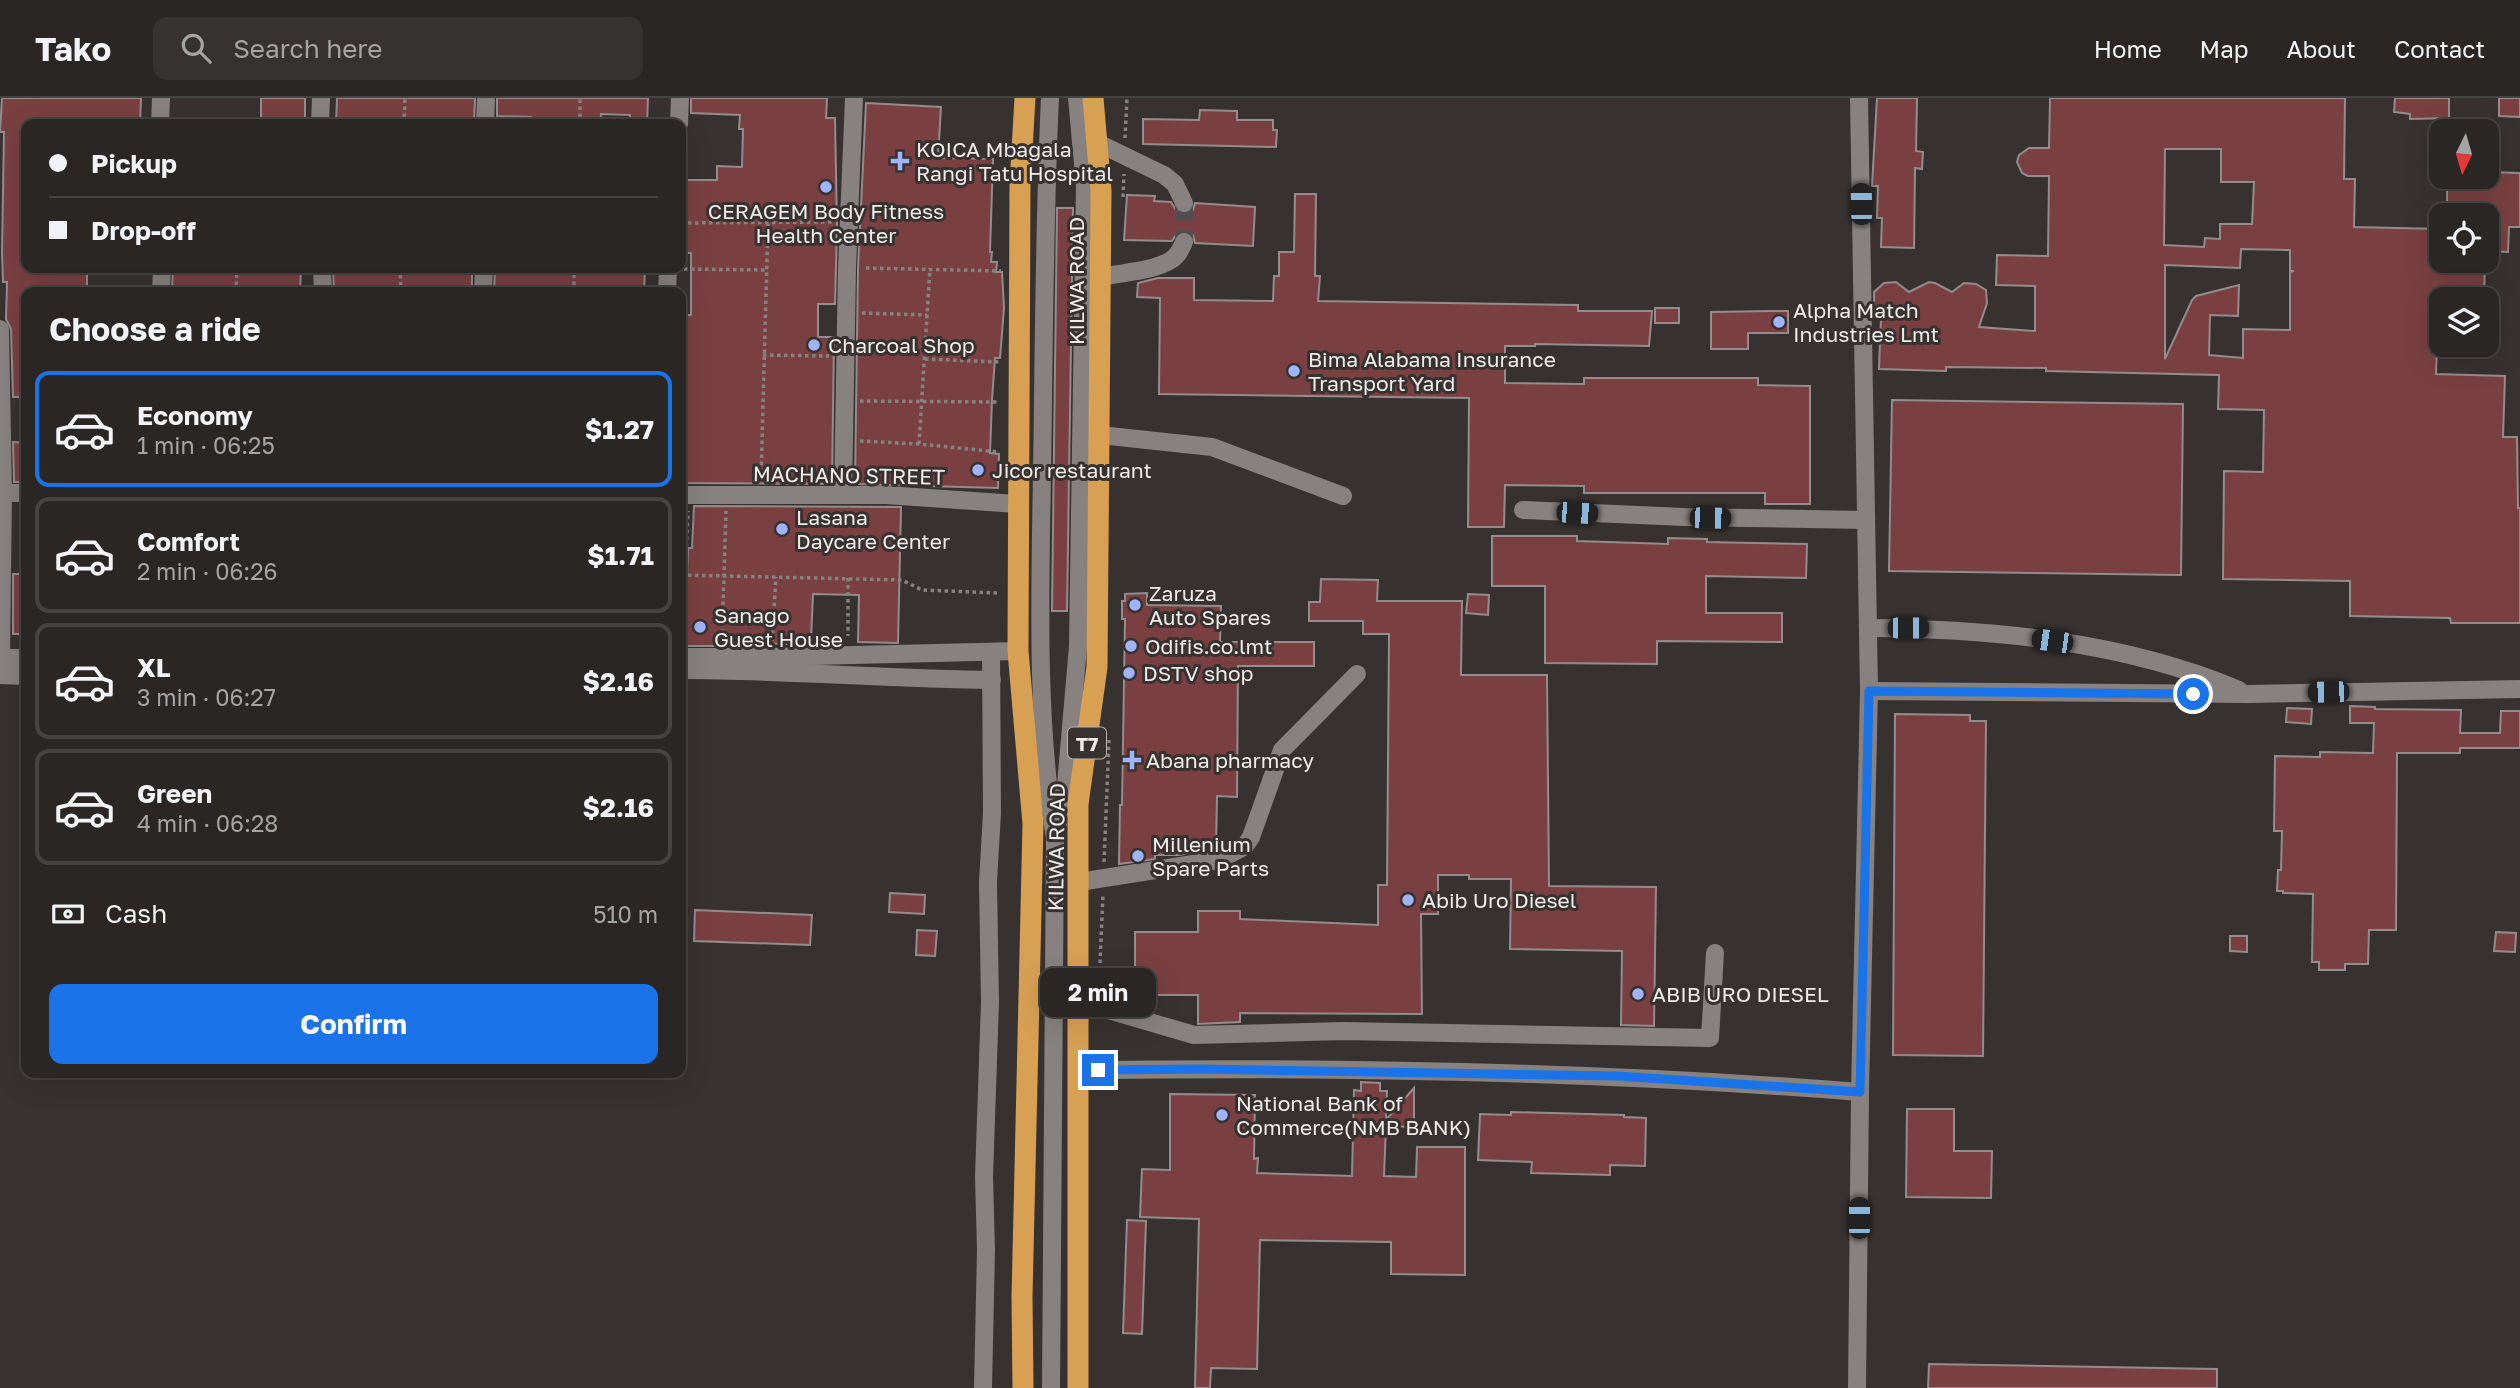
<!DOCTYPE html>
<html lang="en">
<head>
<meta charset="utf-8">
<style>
	:root { --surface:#292624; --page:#353231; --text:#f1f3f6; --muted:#a5a5a6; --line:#454341; --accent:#1a73e8 }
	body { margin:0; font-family:"Golos Text",sans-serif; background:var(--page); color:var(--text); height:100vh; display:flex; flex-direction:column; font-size:26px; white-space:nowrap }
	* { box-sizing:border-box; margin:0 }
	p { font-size:23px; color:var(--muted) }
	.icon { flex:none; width:38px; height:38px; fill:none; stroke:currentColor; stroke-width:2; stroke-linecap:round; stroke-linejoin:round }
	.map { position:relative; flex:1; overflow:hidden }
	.panel { position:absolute; left:21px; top:189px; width:665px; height:791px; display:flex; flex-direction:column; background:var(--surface); border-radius:14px; box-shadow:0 7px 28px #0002,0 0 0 2px var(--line) }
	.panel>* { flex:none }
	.banner { position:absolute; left:21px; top:21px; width:665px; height:154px; border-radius:14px; box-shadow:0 7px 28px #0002,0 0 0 2px var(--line); display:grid; align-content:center; height:154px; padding:0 28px; background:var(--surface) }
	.needle { width:46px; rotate:185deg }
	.tools { position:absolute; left:2429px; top:21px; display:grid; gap:14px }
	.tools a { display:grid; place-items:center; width:70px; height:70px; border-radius:14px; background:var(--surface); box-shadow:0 7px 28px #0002,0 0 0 2px var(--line); font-size:35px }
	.end { position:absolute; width:32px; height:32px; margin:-16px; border:9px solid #1a73e8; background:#fff; box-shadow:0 0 0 4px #fff }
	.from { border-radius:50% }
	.bubble { position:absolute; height:49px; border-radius:14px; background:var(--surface); box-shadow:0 7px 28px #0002,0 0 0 2px var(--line); font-size:23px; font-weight:700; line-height:49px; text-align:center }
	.car { position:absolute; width:21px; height:42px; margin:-21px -10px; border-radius:9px; box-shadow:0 0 5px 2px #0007; background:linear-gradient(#222 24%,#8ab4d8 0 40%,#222 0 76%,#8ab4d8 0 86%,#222 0) }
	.banner b { display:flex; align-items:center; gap:24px; height:66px; font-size:26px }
	.banner b+b { border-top:2px solid var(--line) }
	.banner i { width:18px; height:18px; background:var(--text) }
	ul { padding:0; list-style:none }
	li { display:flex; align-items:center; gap:21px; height:116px; margin:0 14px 10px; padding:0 14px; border:4px solid var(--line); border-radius:14px }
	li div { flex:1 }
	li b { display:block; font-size:26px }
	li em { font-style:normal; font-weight:700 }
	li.selected { border-color:var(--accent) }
	li>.icon { width:63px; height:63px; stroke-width:1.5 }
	h2 { padding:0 28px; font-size:32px; line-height:84px }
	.pay { display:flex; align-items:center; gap:18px; height:77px; padding:0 28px; font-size:26px }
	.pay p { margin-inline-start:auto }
	.primary-button { display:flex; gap:14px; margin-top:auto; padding:14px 28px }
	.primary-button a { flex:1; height:80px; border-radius:14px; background:var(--accent); color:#fff; font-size:28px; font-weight:700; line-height:80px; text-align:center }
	header { display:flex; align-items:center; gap:42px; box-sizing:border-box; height:98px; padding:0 35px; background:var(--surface); border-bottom:2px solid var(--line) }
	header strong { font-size:33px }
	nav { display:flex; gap:38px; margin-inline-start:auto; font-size:24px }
	.search { width:490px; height:63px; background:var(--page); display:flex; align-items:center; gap:18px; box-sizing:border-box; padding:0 24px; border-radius:14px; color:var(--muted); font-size:26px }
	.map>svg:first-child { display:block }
	.building { fill:#7a4041; stroke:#938c8c; stroke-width:2; fill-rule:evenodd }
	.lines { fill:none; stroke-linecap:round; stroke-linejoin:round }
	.minor-tunnel { stroke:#524e4c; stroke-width:18; stroke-dasharray:18 9; stroke-linecap:butt }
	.path { stroke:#868280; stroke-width:3.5; stroke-dasharray:3.5 3.5; stroke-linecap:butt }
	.minor { stroke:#87817f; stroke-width:18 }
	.highway { stroke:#d8a053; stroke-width:21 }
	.route { stroke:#1a73e8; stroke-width:9 }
	.poi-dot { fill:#a0b3fd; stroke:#373230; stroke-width:2.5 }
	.labels { text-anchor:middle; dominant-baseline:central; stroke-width:6; stroke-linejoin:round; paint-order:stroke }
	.shield { fill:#373230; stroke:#b7b4b2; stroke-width:2 }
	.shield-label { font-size:19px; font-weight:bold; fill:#eeebe9 }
	.poi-label { font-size:21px; fill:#eeebe9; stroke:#373230; text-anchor:start }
	.street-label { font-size:21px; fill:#eeebe9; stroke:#373230 }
</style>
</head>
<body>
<header>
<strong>Tako</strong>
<div class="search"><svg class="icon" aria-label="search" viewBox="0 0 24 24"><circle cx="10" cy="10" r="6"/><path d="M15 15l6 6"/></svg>Search here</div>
<nav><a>Home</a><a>Map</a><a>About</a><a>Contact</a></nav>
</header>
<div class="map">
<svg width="2520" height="1290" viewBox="0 0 2520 1290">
	<rect width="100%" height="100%" fill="#373230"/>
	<g class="building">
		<polygon points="2,0 141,0 140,26 26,26 26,170 87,170 87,194 26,194 26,299 13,299 11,231 6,221 7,184 3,184 2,155 4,34 0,34"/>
		<rect x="261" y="0" width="44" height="26"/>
		<polygon points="337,0 475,0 474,26 389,23 389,26 336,26"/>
		<polygon points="497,0 648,0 647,26 629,26 630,17 601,16 600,26 570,24 570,26 530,26 531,19 497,18"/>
		<polygon points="691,0 827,0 826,20 835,20 837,131 835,206 818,206 818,239 834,239 832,386 684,385 685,357 681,357 683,298 681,298 681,217 691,217 691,155 686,155 686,82 717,82 717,68 742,69 743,31 739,31 740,17 691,15"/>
		<polygon points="1877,0 1917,0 1916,53 1923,54 1922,71 1915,70 1914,150 1881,149 1882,120 1877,120 1878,88 1872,88"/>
		<path d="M 2050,0 L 2345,0 L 2344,81 L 2355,81 L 2354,129 L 2441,131 L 2441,163 L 2485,163 L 2484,201 L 2441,201 L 2441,216 L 2438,216 L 2436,276 L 2505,278 L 2503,339 L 2517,339 L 2518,410 L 2520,410 L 2520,525 L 2451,525 L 2450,520 L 2350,518 L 2350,483 L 2223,481 L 2224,373 L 2263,374 L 2264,312 L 2218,311 L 2219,277 L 2046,273 L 2046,270 L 1946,269 L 1946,273 L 1879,271 L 1881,219 L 1874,212 L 1874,194 L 1884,185 L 1896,184 L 1909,194 L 1929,184 L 1935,185 L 1952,194 L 1964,185 L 1976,186 L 1986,192 L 1987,205 L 1979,229 L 2035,233 L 2035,188 L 1996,187 L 1997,157 L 2048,158 L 2049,78 L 2028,78 L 2022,75 L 2017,64 L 2019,57 L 2029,50 L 2049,50 ZM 2165,51 L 2221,51 L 2221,84 L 2254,84 L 2252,126 L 2220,126 L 2220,141 L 2205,140 L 2204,149 L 2164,147 ZM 2241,151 L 2290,152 L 2290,173 L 2294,173 L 2290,174 L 2290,232 L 2243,231 L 2243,260 L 2209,257 L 2210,217 L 2238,218 L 2239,187 L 2196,198 L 2192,202 L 2165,261 L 2165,167 L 2240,170 Z"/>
		<polygon points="2395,0 2449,0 2449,20 2410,21 2410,16 2394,14"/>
		<polygon points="2499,0 2520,0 2520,19 2499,18"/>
		<polygon points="866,5 941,9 938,60 993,61 990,154 992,154 991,164 997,164 996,174 1002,174 1004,210 1000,260 995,260 992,302 990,355 999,356 998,390 855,386 858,170"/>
		<polygon points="1200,12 1237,13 1237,22 1273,22 1273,32 1277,32 1276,49 1143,46 1143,21 1199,22"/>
		<polygon points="2487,74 2520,75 2520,129 2509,129 2508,154 2487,153 2487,117 2447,117 2447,79 2487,79"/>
		<polygon points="1295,96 1316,96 1315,178 1320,178 1318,203 1578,207 1578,213 1652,213 1649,248 1535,246 1535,248 1505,248 1505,285 1584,286 1584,280 1758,280 1758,287 1810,288 1810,406 1765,406 1765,395 1584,395 1584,388 1505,387 1504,429 1468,429 1469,300 1159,296 1160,200 1137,199 1138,185 1158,180 1194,180 1194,202 1273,203 1274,178 1279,178 1279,154 1294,154"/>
		<polygon points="1127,97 1155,98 1154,103 1171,104 1177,114 1182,116 1193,112 1195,105 1255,109 1253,148 1195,145 1193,137 1183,133 1177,135 1172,143 1124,142"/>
		<polygon points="1057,110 1073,110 1067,513 1052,513"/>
		<polygon points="173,170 301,170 300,194 238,194 238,190 205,189 205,194 172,194"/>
		<polygon points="333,170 398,170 472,174 472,194 334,194"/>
		<polygon points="495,170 645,170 644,194 494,194"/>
		<rect x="1655" y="210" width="24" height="15"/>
		<polygon points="1770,213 1788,213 1788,235 1748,235 1748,251 1711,251 1711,214"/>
		<polygon points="1892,302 2183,306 2181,477 1889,473"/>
		<polygon points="13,344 26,345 26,384 14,384"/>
		<polygon points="694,408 901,409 898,545 858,544 859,497 813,496 811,542 787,541 787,546 752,545 752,548 684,548 686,499 684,499 684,480 687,480 688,450 692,450"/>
		<polygon points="1492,438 1577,438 1577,443 1668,446 1668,440 1707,441 1707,444 1807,446 1806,480 1706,478 1706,515 1782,515 1782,544 1657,543 1657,566 1545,565 1545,488 1492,488"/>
		<rect x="13" y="476" width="13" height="60"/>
		<polygon points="1321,481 1378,482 1377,503 1462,503 1461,577 1547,577 1549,788 1656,789 1654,928 1621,927 1622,853 1510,851 1511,781 1469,781 1469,777 1438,777 1438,816 1421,816 1422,916 1240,915 1240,924 1198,926 1198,897 1135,897 1135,834 1198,834 1198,813 1240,813 1240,821 1378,827 1378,787 1387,787 1389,536 1363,536 1363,523 1309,523 1309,504 1320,504"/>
		<polygon points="1147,495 1147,507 1221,508 1220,544 1314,544 1314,568 1238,568 1237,699 1217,698 1216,751 1179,757 1155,757 1155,761 1119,766 1120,707 1122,707 1125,521 1122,521 1122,503 1125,503 1125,496"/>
		<polygon points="1468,496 1489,497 1488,517 1466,515"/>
		<polygon points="2350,608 2375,609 2375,611 2461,612 2460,635 2500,635 2501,613 2520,613 2520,650 2460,650 2460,655 2397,655 2396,832 2369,832 2368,866 2345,866 2345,872 2319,872 2319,864 2312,864 2313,796 2283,795 2283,793 2277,793 2278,772 2281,772 2282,733 2274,733 2275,658 2320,659 2320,654 2373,655 2374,625 2350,625"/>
		<polygon points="2287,610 2312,611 2311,626 2286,624"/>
		<polygon points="1895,616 1970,617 1970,623 1986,623 1983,958 1893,957"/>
		<polygon points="890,795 925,797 924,816 889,814"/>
		<polygon points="695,812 812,817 810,847 694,843"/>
		<polygon points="917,832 937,833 935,858 916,857"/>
		<polygon points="2496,834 2516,835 2515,854 2494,853"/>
		<polygon points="2230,838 2247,838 2247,854 2230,853"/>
		<polygon points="1361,984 1380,985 1380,993 1387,993 1386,1022 1414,990 1414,1029 1386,1028 1384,1078 1416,1079 1417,1049 1465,1049 1465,1177 1391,1176 1391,1144 1260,1142 1257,1271 1211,1270 1210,1290 1195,1290 1199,1121 1140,1119 1142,1071 1170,1072 1170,996 1255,997 1254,1061 1258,1060 1257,1075 1352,1078 1354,992 1361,993"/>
		<polygon points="1907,1011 1954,1011 1954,1053 1992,1053 1991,1100 1906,1099"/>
		<polygon points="1511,1014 1624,1017 1624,1019 1646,1020 1645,1068 1610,1067 1610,1077 1531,1075 1532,1064 1478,1062 1480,1016 1511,1017"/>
		<polygon points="1127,1122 1146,1123 1142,1236 1123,1235"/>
		<polygon points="1929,1266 2217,1271 2217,1290 1928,1290"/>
	</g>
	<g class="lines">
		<polyline class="minor-tunnel" points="1184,105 1184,144"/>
		<g class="path">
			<polyline points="404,26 405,0"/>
			<polyline points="580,26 580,0"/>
			<polyline points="1125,40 1127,0"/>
			<polyline points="1123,99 1124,76"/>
			<polyline points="681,125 833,124"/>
			<polyline points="400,170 401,194"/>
			<polyline points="432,170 468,172"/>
			<polyline points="866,170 1001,173"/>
			<polyline points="684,171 766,172"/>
			<polyline points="236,194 237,170"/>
			<polyline points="574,194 574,170"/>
			<polyline points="862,215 927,217"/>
			<polyline points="763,257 829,258"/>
			<polyline points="925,261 1000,264"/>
			<polyline points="860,303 999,304"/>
			<polyline points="860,343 919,346 999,354"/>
			<polyline points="919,346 930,170"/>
			<polyline points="761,381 768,124"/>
			<polyline points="681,477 902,482 922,492 998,495"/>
			<polyline points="685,477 688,413"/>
			<polyline points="848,480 848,538"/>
			<polyline points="722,542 726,413"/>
			<polyline points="772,543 776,479"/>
			<polyline points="1104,764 1109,642"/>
			<polyline points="1100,865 1103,796"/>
		</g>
		<g class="minor">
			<path d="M 1050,0 C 1044,125 1044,250 1042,376 C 1040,497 1036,620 1055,740 L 1051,1290"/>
			<polyline points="160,26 161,0"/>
			<polyline points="320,26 321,0"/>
			<polyline points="485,26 486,0"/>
			<polyline points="679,26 680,0"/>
			<polyline points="1098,45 1164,77 1175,86 1184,105"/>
			<polyline points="322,170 323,194"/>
			<path d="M 1101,179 C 1123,174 1152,174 1171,162 C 1178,158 1181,151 1184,144"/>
			<polyline points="161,194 162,170"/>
			<polyline points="483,194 484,170"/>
			<polyline points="667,194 668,170"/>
			<polyline points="0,231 3,395 1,560"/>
			<polyline points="1100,337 1212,349 1343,398"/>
			<polyline points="3,395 26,395"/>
			<polyline points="843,396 847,170 854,0"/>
			<polyline points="681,397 886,397 1017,406"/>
			<polyline points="1523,412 1684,419 1866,422"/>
			<path d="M 1868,530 C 1993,531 2122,543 2239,592"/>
			<polyline points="681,559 771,559 1018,553"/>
			<polyline points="0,560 26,560"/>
			<path d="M 681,572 C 784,572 888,581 992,582"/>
			<polyline points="0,577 26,578"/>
			<polyline points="1869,593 2249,596 2520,591"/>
			<polyline points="1057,730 1066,687 1078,548 1085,88 1077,0"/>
			<polyline points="1079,784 1219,762 1245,748 1251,739 1282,652 1357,576"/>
			<polyline points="1098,909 1194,937 1343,933 1710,940 1715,855"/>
			<path d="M 1098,972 C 1352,969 1606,974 1860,994"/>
			<polyline points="983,1290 986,1152 984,1079 990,904 988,784 992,715 991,554"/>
			<polyline points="1857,1290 1860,994 1869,593 1859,0"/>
		</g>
		<g class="highway">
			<polyline points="1023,1290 1022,1199 1033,726 1018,553 1020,87 1025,0"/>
			<polyline points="1078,1290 1078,706 1097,569 1101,93 1093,0"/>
		</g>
	</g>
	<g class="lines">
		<polyline class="route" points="1098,972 1199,971 1618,978 1860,994 1869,593 2193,596"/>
	</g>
	<g class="poi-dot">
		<path d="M896.5 52.5h7v7h7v7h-7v7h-7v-7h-7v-7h7z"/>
		<circle cx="826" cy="89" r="7"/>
		<circle cx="1779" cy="224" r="7"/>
		<circle cx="814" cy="247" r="7"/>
		<circle cx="1294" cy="273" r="7"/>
		<circle cx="978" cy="372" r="7"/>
		<circle cx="782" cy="431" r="7"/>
		<circle cx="1135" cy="507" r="7"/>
		<circle cx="700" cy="529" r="7"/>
		<circle cx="1131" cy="548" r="7"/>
		<circle cx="1129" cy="575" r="7"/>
		<path d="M1128.5 651.5h7v7h7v7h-7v7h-7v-7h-7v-7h7z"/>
		<circle cx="1138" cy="758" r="7"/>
		<circle cx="1408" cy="802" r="7"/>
		<circle cx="1638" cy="896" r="7"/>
		<circle cx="1222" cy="1017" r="7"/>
	</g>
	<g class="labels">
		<rect class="shield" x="1068" y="629.5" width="38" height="31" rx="5"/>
		<g class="shield-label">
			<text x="1087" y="645">T7</text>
		</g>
		<g class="poi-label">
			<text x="916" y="51">KOICA Mbagala<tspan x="916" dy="24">Rangi Tatu Hospital</tspan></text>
			<text x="826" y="113" text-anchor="middle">CERAGEM Body Fitness<tspan x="826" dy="24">Health Center</tspan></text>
			<text x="1793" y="212">Alpha Match<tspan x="1793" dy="24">Industries Lmt</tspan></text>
			<text x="828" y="247">Charcoal Shop</text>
			<text x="1308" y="261">Bima Alabama Insurance<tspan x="1308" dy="24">Transport Yard</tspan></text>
			<text x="992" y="372">Jicor restaurant</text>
			<text x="796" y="419">Lasana<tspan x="796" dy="24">Daycare Center</tspan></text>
			<text x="1149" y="495">Zaruza<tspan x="1149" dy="24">Auto Spares</tspan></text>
			<text x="714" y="517">Sanago<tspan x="714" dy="24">Guest House</tspan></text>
			<text x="1145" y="548">Odifis.co.lmt</text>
			<text x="1143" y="575">DSTV shop</text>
			<text x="1146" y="662">Abana pharmacy</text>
			<text x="1152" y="746">Millenium<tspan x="1152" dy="24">Spare Parts</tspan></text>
			<text x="1422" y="802">Abib Uro Diesel</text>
			<text x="1652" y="896">ABIB URO DIESEL</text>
			<text x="1236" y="1005">National Bank of<tspan x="1236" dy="24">Commerce(NMB BANK)</tspan></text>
		</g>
		<g class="street-label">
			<text transform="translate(1076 183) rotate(-90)">KILWA ROAD</text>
			<text transform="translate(849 377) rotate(1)">MACHANO STREET</text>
			<text transform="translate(1056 749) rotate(-89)">KILWA ROAD</text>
		</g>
	</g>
</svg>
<div class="tools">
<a><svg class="needle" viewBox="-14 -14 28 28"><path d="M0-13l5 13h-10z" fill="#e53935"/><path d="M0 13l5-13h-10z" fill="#a5a5a6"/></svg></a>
<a><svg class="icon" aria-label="locate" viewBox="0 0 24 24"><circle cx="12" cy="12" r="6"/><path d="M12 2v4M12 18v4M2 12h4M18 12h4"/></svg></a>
<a><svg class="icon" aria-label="layers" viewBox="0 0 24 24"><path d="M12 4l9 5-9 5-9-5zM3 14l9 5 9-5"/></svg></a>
</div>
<i class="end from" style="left:2193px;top:596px"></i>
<i class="end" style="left:1098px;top:972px"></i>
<div class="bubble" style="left:1040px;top:870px;width:116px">2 min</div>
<i class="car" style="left:1861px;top:106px;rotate:359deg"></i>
<i class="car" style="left:1577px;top:415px;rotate:93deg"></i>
<i class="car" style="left:1710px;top:420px;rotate:91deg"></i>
<i class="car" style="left:1908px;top:530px;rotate:90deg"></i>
<i class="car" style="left:2052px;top:543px;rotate:278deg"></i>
<i class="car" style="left:2328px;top:594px;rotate:269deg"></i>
<i class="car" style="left:1859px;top:1120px;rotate:0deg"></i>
<div class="banner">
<b><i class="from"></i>Pickup</b>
<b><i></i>Drop-off</b>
</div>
<section class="panel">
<h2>Choose a ride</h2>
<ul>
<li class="selected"><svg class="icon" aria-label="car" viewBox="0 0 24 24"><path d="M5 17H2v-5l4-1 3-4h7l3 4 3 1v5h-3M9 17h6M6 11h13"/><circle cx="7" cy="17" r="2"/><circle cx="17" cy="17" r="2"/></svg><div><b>Economy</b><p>1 min · 06:25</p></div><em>$1.27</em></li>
<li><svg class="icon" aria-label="car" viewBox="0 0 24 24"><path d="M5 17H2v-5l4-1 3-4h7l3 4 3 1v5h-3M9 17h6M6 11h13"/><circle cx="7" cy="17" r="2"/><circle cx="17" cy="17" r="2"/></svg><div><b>Comfort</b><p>2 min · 06:26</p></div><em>$1.71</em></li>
<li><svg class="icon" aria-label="car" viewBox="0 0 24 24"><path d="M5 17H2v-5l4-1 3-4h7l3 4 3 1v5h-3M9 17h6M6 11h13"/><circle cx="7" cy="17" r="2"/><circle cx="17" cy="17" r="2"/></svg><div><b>XL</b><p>3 min · 06:27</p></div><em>$2.16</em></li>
<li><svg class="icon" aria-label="car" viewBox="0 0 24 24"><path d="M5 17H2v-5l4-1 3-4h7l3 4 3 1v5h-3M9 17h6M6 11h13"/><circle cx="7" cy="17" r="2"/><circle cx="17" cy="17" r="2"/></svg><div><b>Green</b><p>4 min · 06:28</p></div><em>$2.16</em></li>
</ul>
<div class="pay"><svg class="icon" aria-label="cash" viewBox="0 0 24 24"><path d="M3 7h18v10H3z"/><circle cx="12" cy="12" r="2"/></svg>Cash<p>510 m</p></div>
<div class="primary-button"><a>Confirm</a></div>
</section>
</div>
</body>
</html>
